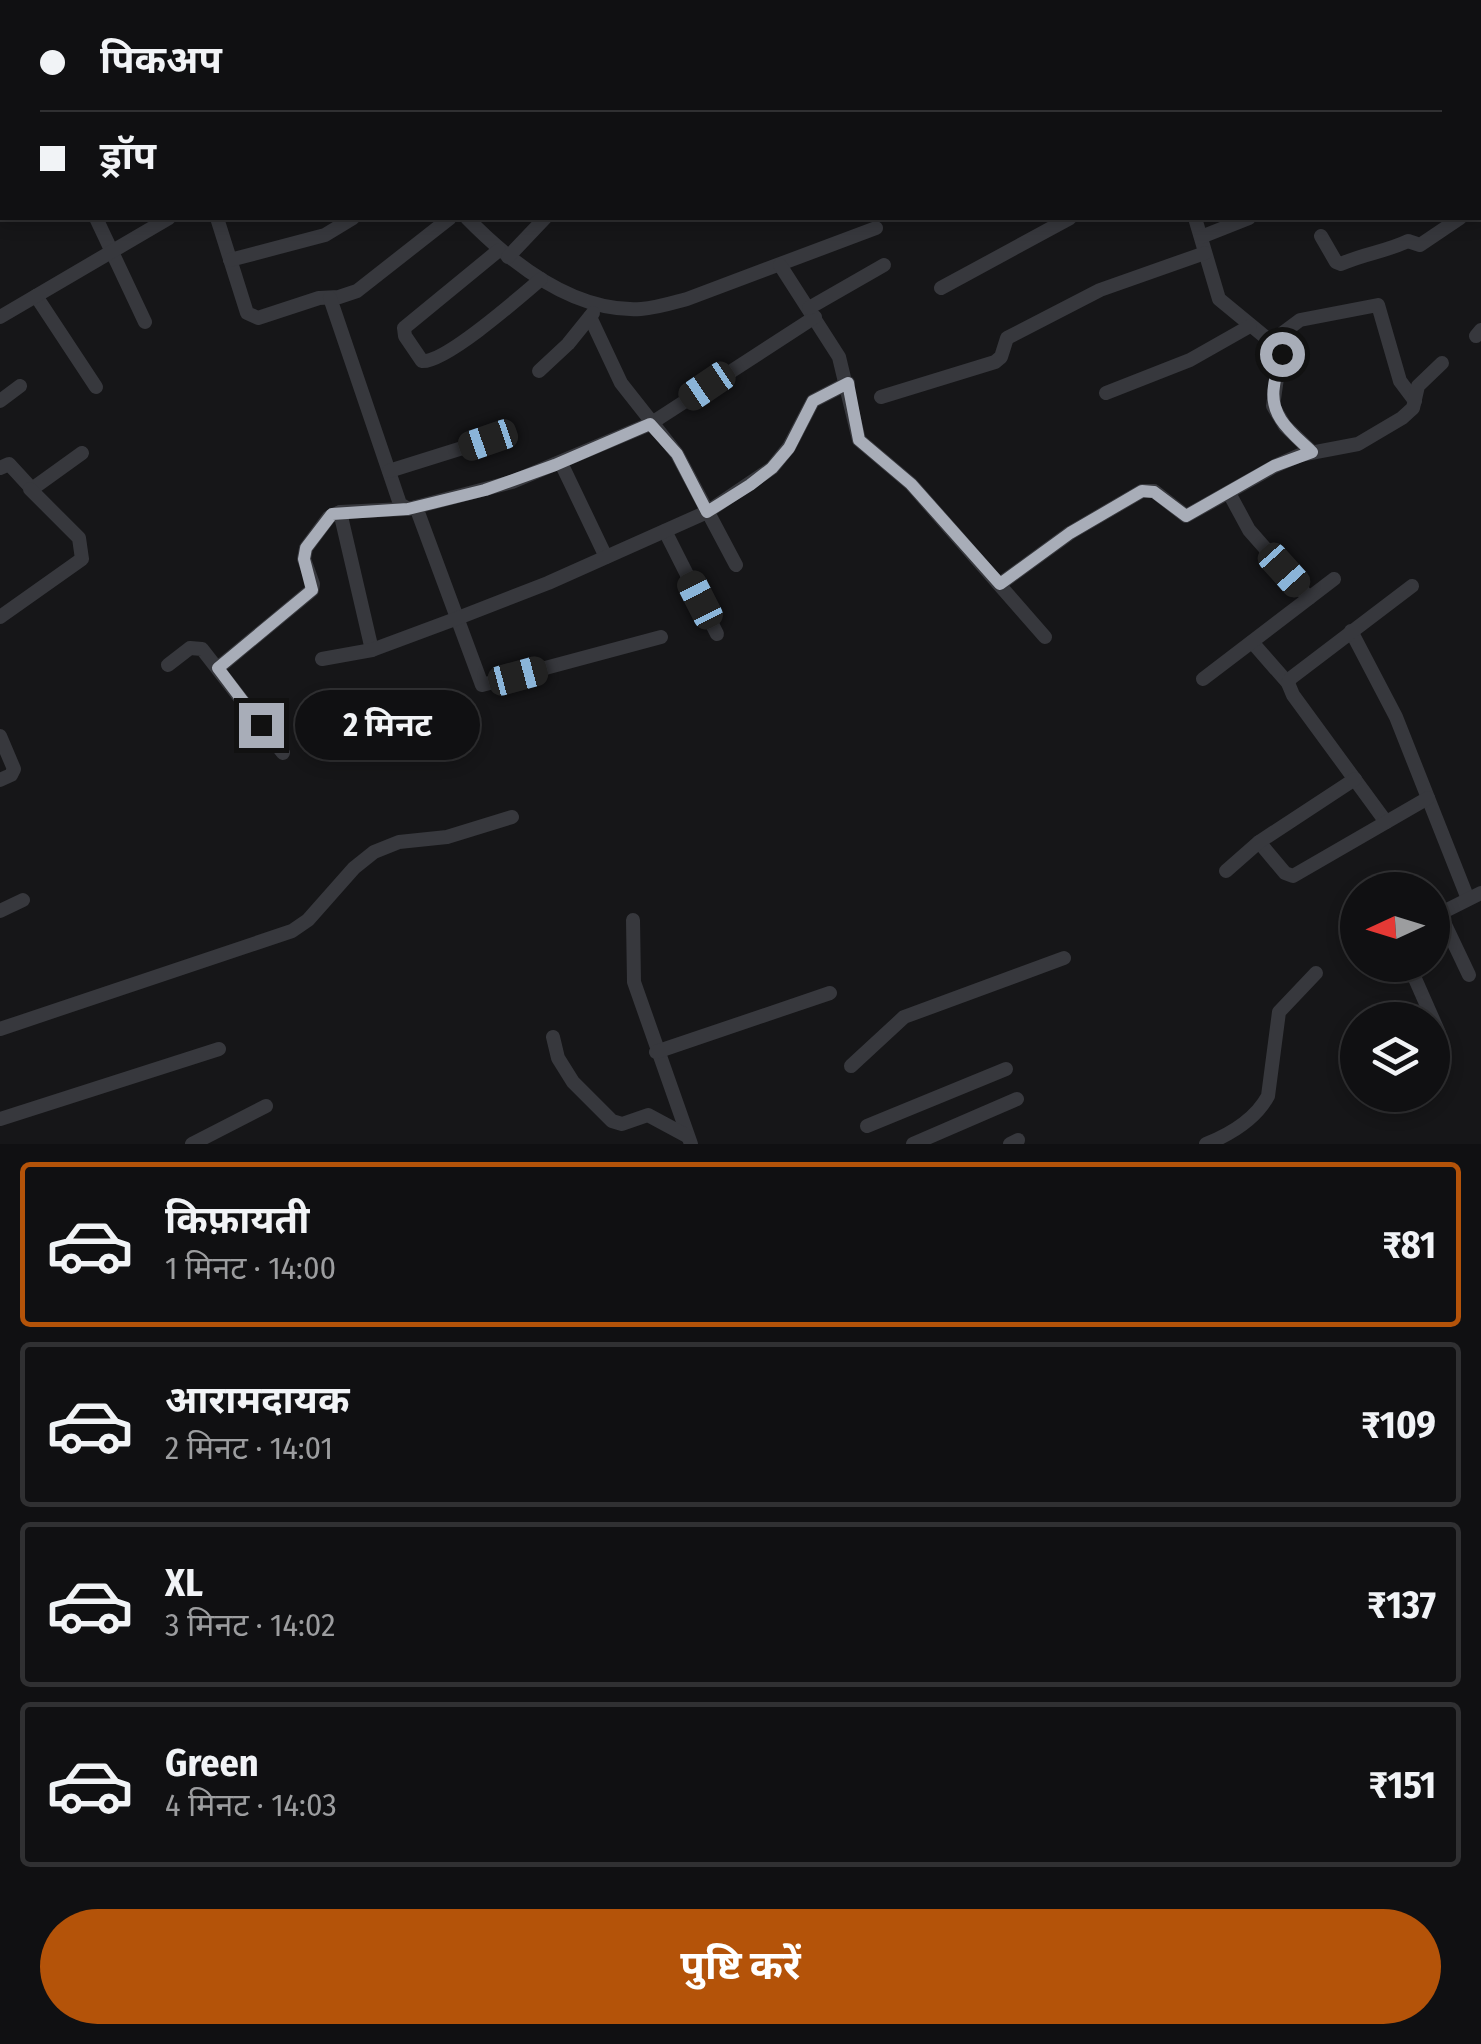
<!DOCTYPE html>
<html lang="hi">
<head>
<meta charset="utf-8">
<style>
	:root { --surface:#101012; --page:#19191b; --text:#f1f3f6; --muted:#9c9d9f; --line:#303032; --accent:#b45309 }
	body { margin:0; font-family:"Fira Sans Condensed","Noto Sans Devanagari",sans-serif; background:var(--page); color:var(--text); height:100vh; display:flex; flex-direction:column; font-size:38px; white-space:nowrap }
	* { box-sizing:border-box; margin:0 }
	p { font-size:32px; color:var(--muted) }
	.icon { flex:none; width:55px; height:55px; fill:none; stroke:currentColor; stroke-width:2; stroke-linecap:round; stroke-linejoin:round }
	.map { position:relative; height:1144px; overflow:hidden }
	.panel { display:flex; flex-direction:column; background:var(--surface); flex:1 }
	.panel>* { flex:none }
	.top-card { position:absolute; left:0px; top:0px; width:1482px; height:220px; box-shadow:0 5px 15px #0003,0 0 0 2px var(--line); display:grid; align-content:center; height:220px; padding:0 40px; background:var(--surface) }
	.needle { width:65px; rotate:266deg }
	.buttons { position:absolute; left:1340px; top:872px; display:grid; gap:20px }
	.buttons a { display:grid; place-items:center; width:110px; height:110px; border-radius:50%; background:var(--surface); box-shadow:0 5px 15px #0003,0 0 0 2px var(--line); font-size:50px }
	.end { position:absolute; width:45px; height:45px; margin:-22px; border:12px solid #a8adb8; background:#111; box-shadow:0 0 0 5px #111 }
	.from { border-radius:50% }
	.bubble { position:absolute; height:70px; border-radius:35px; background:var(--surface); box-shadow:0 5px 15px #0003,0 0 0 2px var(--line); font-size:32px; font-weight:700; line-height:70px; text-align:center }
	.car { position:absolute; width:30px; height:60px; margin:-30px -15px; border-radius:12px; box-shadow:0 0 8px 2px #0007; background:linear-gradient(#222 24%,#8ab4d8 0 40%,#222 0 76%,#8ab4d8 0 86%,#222 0) }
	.top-card b { display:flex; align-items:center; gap:35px; height:95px; font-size:38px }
	.top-card b+b { border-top:2px solid var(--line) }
	.top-card i { width:25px; height:25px; background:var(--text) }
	ul { padding:18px 0 0; list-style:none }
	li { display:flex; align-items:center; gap:30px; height:165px; margin:0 20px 15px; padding:0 20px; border:5px solid var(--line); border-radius:10px }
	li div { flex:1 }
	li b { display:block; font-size:38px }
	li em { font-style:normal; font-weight:700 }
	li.current { border-color:var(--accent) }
	li>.icon { width:90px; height:90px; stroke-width:1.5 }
	.action { display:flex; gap:20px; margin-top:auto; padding:20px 40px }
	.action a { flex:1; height:115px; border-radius:60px; background:var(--accent); color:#fff; font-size:40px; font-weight:700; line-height:115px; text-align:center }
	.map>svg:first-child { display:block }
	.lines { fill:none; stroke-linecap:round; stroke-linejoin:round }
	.minor { stroke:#37383d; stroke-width:14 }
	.route { stroke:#a8adb8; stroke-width:12 }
</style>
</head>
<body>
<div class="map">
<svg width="1481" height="1144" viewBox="0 0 1481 1144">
	<rect width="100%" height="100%" fill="#161618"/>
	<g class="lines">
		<g class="minor">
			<polyline points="119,0 120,2"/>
			<polyline points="283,0 285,2"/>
			<polyline points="389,0 391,2"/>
			<polyline points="1323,0 1325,2"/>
			<polyline points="1414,0 1414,2"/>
			<polyline points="1459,0 1460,2"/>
			<polyline points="188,2 192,0"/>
			<polyline points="515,2 518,0"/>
			<polyline points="770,2 777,0"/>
			<polyline points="945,2 948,0"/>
			<polyline points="1165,2 1169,0"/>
			<polyline points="1480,47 1481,49"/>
			<polyline points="1480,93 1481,93"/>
			<polyline points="1480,208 1481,208"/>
			<polyline points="96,218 145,322"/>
			<polyline points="217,218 247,313 258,318 319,298 339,297 357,291 450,218"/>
			<path d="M 467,218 C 511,263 573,313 641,309 C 657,308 672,303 687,299 L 876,228"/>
			<polyline points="1195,218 1219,299 1281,350 1273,406 1285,426 1312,452"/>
			<path d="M 1321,236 L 1336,262 L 1341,264 C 1365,253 1385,252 1408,241 L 1420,245 L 1460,218"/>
			<polyline points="1201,237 1249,218"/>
			<path d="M 499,250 L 404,328 L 405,336 L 422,361 C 445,363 520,297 541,279"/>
			<polyline points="508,257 545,218"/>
			<polyline points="230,260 325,235 353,218"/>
			<polyline points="780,265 839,357 859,440 911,484 1045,637"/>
			<polyline points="941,288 1070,218"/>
			<polyline points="36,296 96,387"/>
			<polyline points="330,298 400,504 408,509 512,482 650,424 815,317"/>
			<polyline points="809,308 884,265"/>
			<polyline points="0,317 169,218"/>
			<polyline points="590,317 621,383 677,454 736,565"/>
			<polyline points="1476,336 1481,330"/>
			<polyline points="1272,341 1300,320 1378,305 1400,381 1415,401"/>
			<polyline points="539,371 568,344 593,313"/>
			<polyline points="1106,393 1190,360 1250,326"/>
			<polyline points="881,397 995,362 1001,357 1007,338 1100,290 1205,253"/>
			<polyline points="0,401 20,386"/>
			<polyline points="561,463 606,557"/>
			<polyline points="0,468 9,464 32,489 82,453"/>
			<polyline points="389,471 488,440"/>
			<polyline points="1229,493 1249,530 1309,598"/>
			<polyline points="416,507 482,685 661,637"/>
			<polyline points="340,512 372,650"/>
			<polyline points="665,531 717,634"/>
			<polyline points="1000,584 1070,533 1142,491 1154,491 1186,516 1275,466 1300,455 1358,444 1402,418 1413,408 1418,386 1442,363"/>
			<polyline points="0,617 82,559 79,538 30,489"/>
			<polyline points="1351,631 1396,717 1468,899"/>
			<polyline points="1252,642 1288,683"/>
			<polyline points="322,659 372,650 458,618 548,583 707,512 772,468 789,447 813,401 848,383"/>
			<polyline points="168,665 190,648 202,649 283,753"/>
			<polyline points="218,668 312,590 313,584 304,559 306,548 329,517 340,512 404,509"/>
			<polyline points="1203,679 1334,579"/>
			<polyline points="0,736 14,769 11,775 0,780"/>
			<polyline points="1386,822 1293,695 1288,683 1291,678 1412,586"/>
			<polyline points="1259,842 1285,873 1293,876 1428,798"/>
			<polyline points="1226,871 1259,842 1355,779"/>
			<polyline points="0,911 23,900"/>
			<polyline points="1440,914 1469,975"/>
			<polyline points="1433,917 1481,893"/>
			<polyline points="633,920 634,982 691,1144"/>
			<polyline points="1409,965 1439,1033"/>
			<polyline points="0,1029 292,931 308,920 354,868 374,852 399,842 447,837 512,817"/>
			<polyline points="553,1037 558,1058 573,1082 612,1121 622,1124 648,1115 687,1136"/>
			<polyline points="656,1052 830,993"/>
			<polyline points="851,1066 904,1017 1064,958"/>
			<polyline points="0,1119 219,1049"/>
			<polyline points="867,1126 1006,1069"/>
			<polyline points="192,1144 266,1106"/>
			<polyline points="913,1144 1017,1099"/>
			<polyline points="1010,1144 1018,1140"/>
			<path d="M 1206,1144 C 1231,1134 1255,1120 1268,1096 L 1279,1012 L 1316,973"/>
		</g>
	</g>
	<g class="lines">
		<path class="route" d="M 261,725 L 218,668 L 312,590 L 304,559 L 306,548 L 332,514 L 408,509 L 485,490 L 555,465 L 650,424 L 677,454 L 707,512 L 750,485 L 772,468 L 789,448 L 813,401 L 848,383 L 859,440 L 911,484 L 1000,584 L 1070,533 L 1142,491 L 1154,492 L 1186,516 L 1274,466 L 1312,452 C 1292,433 1269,417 1274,386 C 1275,375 1280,365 1282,354"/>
	</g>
</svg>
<div class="buttons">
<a><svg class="needle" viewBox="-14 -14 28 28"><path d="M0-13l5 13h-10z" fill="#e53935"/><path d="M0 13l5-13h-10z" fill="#9c9d9f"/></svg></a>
<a><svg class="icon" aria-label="layers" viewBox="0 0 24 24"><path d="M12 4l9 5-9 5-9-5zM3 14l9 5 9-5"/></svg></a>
</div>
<i class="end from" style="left:1282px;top:354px"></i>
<i class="end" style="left:261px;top:725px"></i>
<div class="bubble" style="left:295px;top:690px;width:185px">2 मिनट</div>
<i class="car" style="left:707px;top:386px;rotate:236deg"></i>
<i class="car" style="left:488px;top:440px;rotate:251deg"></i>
<i class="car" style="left:1284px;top:570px;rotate:138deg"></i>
<i class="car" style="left:700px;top:600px;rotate:333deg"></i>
<i class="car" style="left:518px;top:676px;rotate:75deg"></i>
<div class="top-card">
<b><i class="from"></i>पिकअप</b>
<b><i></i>ड्रॉप</b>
</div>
</div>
<section class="panel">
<ul>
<li class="current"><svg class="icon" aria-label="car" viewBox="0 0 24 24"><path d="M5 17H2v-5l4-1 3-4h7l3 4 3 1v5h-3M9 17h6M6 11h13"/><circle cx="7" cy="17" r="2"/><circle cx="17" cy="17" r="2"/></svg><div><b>किफ़ायती</b><p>1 मिनट · 14:00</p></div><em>₹81</em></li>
<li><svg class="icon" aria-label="car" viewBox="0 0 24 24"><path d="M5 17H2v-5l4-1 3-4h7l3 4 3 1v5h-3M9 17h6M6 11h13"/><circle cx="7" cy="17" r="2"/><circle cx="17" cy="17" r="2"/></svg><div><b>आरामदायक</b><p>2 मिनट · 14:01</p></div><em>₹109</em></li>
<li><svg class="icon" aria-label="car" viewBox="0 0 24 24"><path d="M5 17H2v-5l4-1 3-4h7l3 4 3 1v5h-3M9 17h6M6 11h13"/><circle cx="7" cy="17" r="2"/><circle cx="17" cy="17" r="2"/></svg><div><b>XL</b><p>3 मिनट · 14:02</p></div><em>₹137</em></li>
<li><svg class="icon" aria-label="car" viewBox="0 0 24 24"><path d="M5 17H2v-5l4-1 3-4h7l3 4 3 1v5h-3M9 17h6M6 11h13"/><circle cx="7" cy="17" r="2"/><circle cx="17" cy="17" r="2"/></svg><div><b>Green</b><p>4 मिनट · 14:03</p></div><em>₹151</em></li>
</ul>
<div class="action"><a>पुष्टि करें</a></div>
</section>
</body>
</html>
